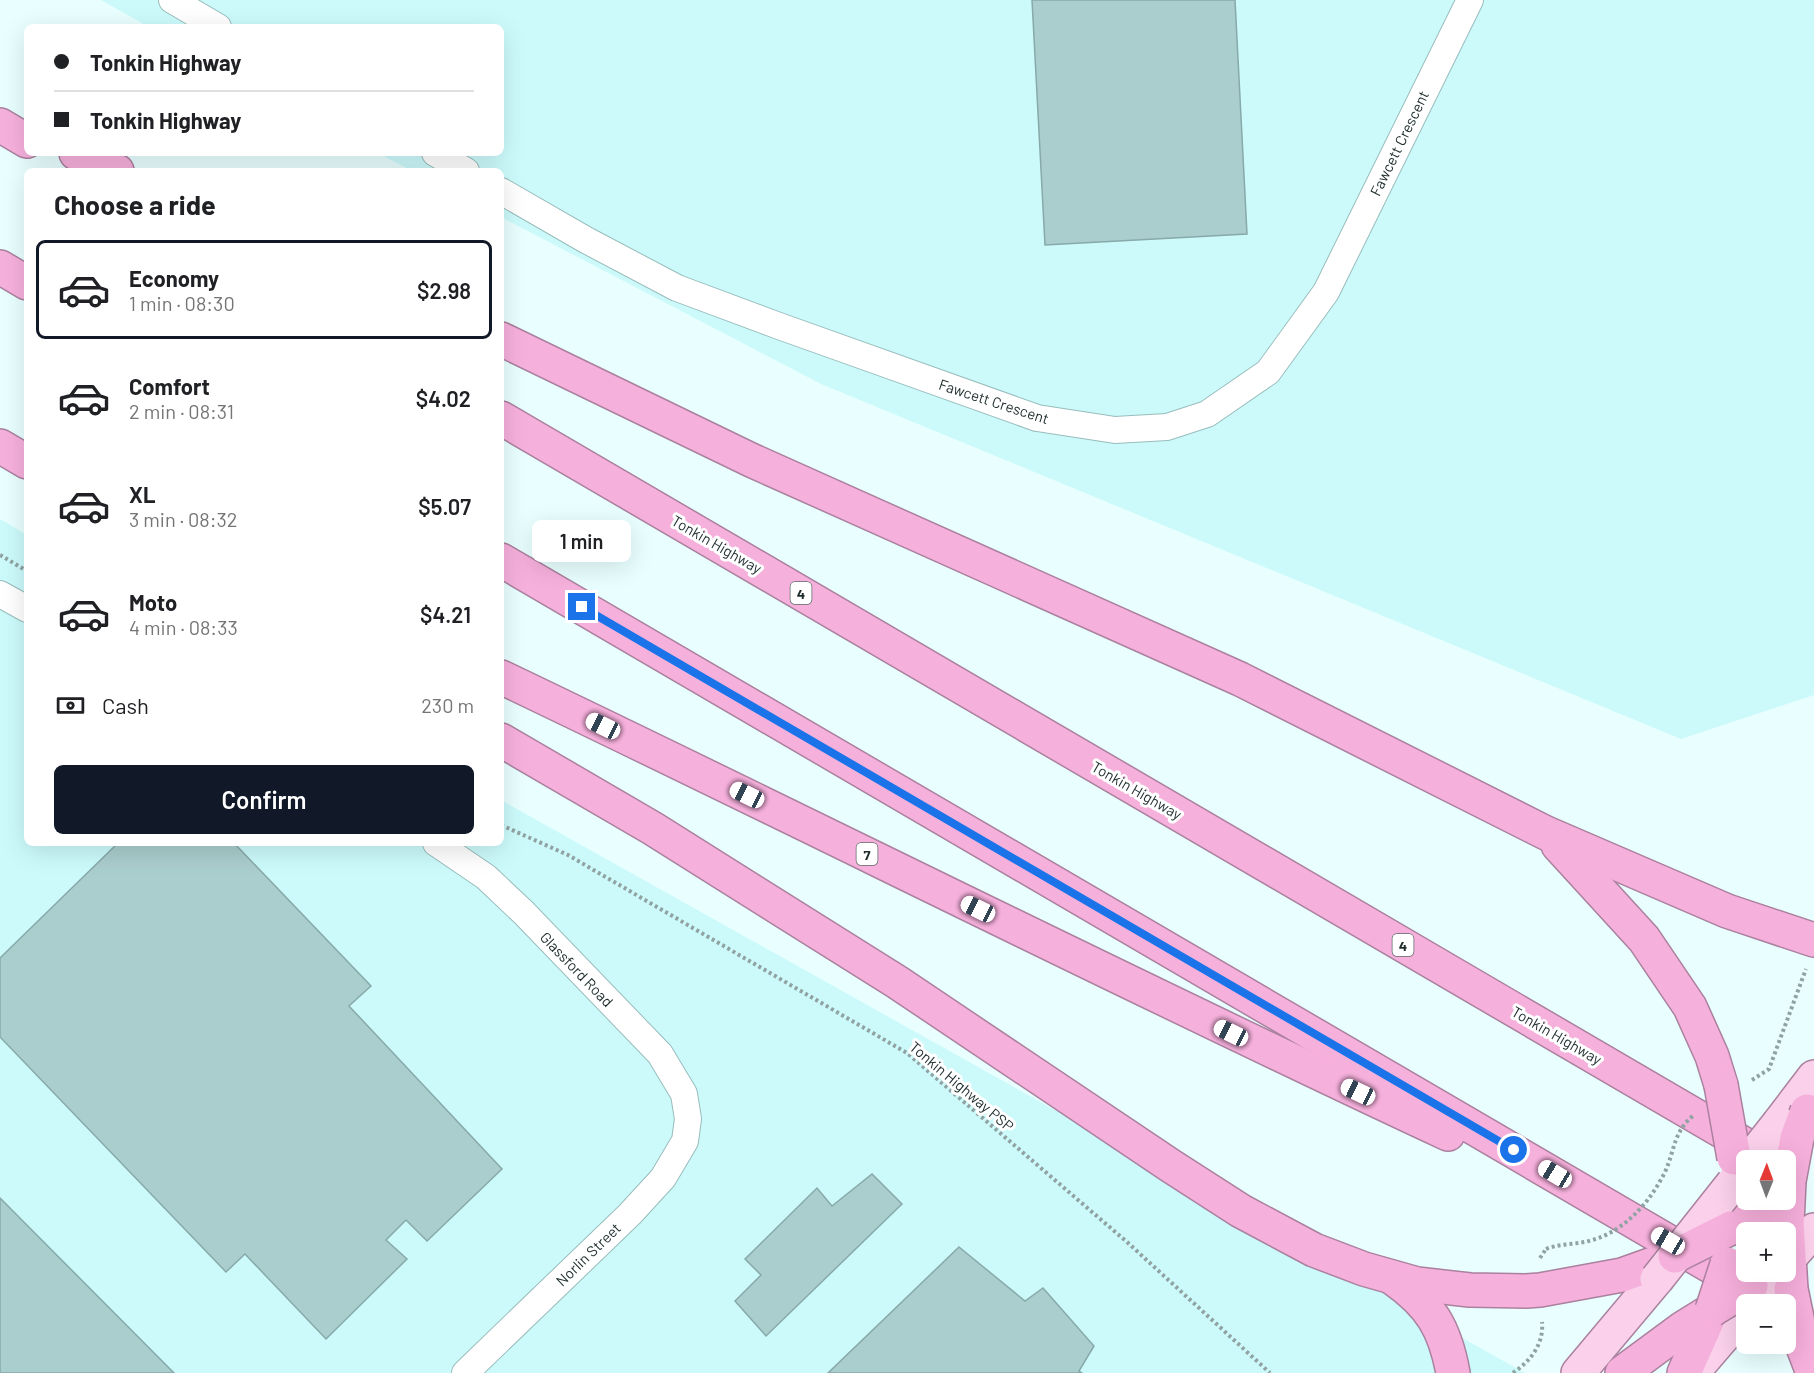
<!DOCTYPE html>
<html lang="en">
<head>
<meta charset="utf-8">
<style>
	:root { --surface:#fff; --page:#f6f6f6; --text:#202124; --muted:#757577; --line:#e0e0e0; --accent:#111827 }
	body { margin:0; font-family:Barlow,sans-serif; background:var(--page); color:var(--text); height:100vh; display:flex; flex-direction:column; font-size:22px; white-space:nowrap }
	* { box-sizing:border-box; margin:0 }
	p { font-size:20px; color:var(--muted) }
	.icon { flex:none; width:33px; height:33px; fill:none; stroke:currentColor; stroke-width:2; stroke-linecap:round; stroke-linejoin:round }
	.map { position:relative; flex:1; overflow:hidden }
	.panel { position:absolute; left:24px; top:168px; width:480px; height:678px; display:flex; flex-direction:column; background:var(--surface); border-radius:9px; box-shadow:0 6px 24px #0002 }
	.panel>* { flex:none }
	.top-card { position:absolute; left:24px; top:24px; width:480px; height:132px; border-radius:9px; box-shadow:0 6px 24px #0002; display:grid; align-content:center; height:132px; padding:0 30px; background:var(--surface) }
	.needle { width:39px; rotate:1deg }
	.fabs { position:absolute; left:1736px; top:1150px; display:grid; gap:12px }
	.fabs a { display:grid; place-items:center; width:60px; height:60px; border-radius:9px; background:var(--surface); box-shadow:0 6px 24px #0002; font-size:30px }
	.end { position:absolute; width:27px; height:27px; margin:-14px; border:8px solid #1a73e8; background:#fff; box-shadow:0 0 0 3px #fff }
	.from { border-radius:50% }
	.bubble { position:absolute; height:42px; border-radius:9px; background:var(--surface); box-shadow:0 6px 24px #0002; font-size:20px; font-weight:600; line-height:42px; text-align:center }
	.car { position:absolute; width:18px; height:36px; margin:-18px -9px; border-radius:8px; box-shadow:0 0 4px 2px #0007; background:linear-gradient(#fff 24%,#345 0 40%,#fff 0 76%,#345 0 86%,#fff 0) }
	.top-card b { display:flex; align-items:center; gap:21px; height:57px; font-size:22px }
	.top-card b+b { border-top:2px solid var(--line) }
	.top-card i { width:15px; height:15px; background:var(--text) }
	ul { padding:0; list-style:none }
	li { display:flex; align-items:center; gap:18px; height:99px; margin:0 12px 9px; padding:0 18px; border:3px solid transparent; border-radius:9px }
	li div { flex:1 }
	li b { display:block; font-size:22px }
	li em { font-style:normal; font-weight:600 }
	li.selected { border-color:var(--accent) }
	li>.icon { width:54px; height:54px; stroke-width:1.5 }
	h2 { padding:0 30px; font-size:27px; line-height:72px }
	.pay { display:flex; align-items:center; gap:15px; height:66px; padding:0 30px; font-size:22px }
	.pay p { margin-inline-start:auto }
	.cta { display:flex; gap:12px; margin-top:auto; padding:12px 30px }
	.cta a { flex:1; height:69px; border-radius:9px; background:var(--accent); color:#fff; font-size:24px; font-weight:600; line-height:69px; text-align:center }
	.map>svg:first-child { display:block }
	.built { fill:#ccfafb }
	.building { fill:#aacdcd; stroke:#87a9a9; stroke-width:1.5 }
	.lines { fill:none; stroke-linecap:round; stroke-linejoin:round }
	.minor-casing { stroke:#99bcbc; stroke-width:28 }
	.primary-casing { stroke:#aa819e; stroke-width:36 }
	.motorway-casing { stroke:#aa819e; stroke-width:36 }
	.path { stroke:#90a2a2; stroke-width:4; stroke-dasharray:3 3; stroke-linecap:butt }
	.minor { stroke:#fff; stroke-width:26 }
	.primary { stroke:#fad0ea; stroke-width:33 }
	.motorway { stroke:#f6b0dc; stroke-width:33 }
	.primary-bridge-casing { stroke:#aa819e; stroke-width:36; stroke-linecap:butt }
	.motorway-bridge-casing { stroke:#aa819e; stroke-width:36; stroke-linecap:butt }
	.path-bridge { stroke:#90a2a2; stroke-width:4; stroke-dasharray:3 3; stroke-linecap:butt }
	.primary-bridge { stroke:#fad0ea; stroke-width:33 }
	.motorway-bridge { stroke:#f6b0dc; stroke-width:33 }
	.route { stroke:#1a73e8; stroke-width:8 }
	.labels { text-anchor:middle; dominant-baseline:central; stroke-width:6; stroke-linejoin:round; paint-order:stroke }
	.shield { fill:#fff; stroke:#616b6b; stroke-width:1.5 }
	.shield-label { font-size:14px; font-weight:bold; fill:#1d2b2b }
	.street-label { font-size:15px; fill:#1d2b2b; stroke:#fff }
</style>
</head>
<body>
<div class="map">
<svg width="1814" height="1373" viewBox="0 0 1814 1373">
	<rect width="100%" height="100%" fill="#e9ffff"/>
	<g class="built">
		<polygon points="101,0 1814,0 1814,695 1681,739 821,384 501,217 501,171 412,171 378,153 501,153 501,27 149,27"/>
		<polygon points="0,519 27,535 27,843 501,843 501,800 1525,1373 0,1373"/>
	</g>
	<g class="building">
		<polygon points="1032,0 1235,0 1247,234 1045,245"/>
		<polygon points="118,843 234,843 371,986 349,1006 502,1169 427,1241 406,1220 386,1240 407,1259 326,1339 245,1254 226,1272 0,1037 0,958"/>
		<polygon points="872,1174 902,1204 766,1336 735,1301 761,1275 745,1259 817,1188 832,1206"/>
		<polygon points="0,1198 174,1373 0,1373"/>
		<polygon points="959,1247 1025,1301 1043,1288 1094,1346 1079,1371 1082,1373 828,1373"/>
	</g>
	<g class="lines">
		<g class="minor-casing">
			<g id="minor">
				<polyline points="172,0 218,27"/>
				<polyline points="435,153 466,171"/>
				<polyline points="501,191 586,240 677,288 779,326 1037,418 1115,430 1167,427 1207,414 1268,372 1326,292 1470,0"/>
				<polyline points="0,594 27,609"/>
				<polyline points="436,843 486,877 524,913 660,1054 684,1094 688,1119 685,1141 663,1178 630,1214 465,1373"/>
			</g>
		</g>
		<g class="primary-casing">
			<g id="primary">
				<polyline points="1779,1123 1814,1077"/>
				<polyline points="1785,1263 1814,1230"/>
				<polyline points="1578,1373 1657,1279"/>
				<polyline points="1692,1373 1746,1310"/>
			</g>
		</g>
		<g class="motorway-casing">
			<g id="motorway">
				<polyline points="0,125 27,141"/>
				<polyline points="76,153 117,171"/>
				<polyline points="0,267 27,283"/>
				<polyline points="501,339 751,460 1240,679 1546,833 1727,911 1814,940"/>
				<polyline points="501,418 1773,1161"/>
				<polyline points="0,446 27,462"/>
				<polyline points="501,560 1777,1305"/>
				<path d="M 501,677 C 817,828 1130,986 1448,1134"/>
				<polyline points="501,740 652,828 897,982 1171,1166 1241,1211 1314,1250 1364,1269 1417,1284 1470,1290 1526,1291 1540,1290 1622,1275 1675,1256"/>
				<polyline points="1558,845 1644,939 1690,1007 1712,1056 1721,1085"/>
				<polyline points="1789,1181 1787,1224 1791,1289"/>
				<polyline points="1731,1228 1773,1200"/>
				<path d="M 1394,1279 C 1431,1305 1445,1329 1453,1373"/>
				<polyline points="1803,1347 1813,1373"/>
				<polyline points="1622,1373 1683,1328 1712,1310"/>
				<polyline points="1684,1373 1712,1310"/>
			</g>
		</g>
		<g class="path">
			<polyline points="0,555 27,571"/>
			<polyline points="501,825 568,855 907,1053 1127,1242 1270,1373"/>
			<polyline points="1752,1080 1769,1069 1806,969"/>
			<polyline points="1540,1258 1546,1249"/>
			<path d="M 1513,1373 C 1530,1361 1544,1345 1542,1322"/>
		</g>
		<use href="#minor" class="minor"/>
		<use href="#primary" class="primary"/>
		<use href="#motorway" class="motorway"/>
		<g class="primary-bridge-casing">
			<g id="primary-bridge">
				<polyline points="1749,1161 1779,1123"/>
				<polyline points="1657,1279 1733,1183"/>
				<polyline points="1750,1305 1778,1272"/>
			</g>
		</g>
		<g class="motorway-bridge-casing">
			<g id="motorway-bridge">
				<polyline points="1721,1085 1734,1158"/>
				<polyline points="1789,1181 1797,1138 1807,1111"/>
				<polyline points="1675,1256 1731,1228"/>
				<polyline points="1791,1289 1803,1347"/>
				<polyline points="1712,1310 1727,1264"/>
				<polyline points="1712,1310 1751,1286"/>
			</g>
		</g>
		<path class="path-bridge" d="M 1546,1249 C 1561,1243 1577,1245 1592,1240 C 1625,1231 1650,1202 1665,1172 C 1675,1150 1673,1132 1694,1115"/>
		<use href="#primary-bridge" class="primary-bridge"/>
		<use href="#motorway-bridge" class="motorway-bridge"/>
	</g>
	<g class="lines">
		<polyline class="route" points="582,607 1514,1150"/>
	</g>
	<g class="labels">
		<g class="shield">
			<rect x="790.5" y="582" width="21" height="22" rx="4.5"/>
			<rect x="856.5" y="843" width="21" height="22" rx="4.5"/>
			<rect x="1392.5" y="934" width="21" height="22" rx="4.5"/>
		</g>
		<g class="shield-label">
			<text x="801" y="593">4</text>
			<text x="867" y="854">7</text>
			<text x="1403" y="945">4</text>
		</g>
		<g class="street-label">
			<text transform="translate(1399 143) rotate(-64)">Fawcett Crescent</text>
			<text transform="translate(994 401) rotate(18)">Fawcett Crescent</text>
			<text transform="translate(717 544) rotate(30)">Tonkin Highway</text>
			<text transform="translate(1137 790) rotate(30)">Tonkin Highway</text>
			<text transform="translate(577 969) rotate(46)">Glassford Road</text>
			<text transform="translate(1557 1035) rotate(30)">Tonkin Highway</text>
			<text transform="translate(962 1086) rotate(40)">Tonkin Highway PSP</text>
			<text transform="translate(588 1254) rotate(-44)">Norlin Street</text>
		</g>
	</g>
</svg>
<div class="fabs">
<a><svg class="needle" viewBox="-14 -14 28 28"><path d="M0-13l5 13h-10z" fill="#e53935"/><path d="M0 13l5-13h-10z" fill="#757577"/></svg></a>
<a>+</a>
<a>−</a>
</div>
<i class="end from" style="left:1514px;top:1150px"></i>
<i class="end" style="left:582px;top:607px"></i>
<div class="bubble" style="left:532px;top:520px;width:99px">1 min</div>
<i class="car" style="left:603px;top:726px;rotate:296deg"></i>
<i class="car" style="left:747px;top:795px;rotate:296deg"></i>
<i class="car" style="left:978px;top:909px;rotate:296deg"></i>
<i class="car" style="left:1231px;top:1033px;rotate:296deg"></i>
<i class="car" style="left:1358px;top:1092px;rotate:295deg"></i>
<i class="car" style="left:1555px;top:1174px;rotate:301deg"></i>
<i class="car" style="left:1668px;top:1241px;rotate:300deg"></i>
<div class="top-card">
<b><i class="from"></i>Tonkin Highway</b>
<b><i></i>Tonkin Highway</b>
</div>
<section class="panel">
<h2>Choose a ride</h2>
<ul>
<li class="selected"><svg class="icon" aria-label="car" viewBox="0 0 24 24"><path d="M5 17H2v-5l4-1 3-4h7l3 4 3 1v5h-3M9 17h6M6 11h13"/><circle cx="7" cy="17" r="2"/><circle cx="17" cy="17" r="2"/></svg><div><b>Economy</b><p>1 min · 08:30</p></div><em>$2.98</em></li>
<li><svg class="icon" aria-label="car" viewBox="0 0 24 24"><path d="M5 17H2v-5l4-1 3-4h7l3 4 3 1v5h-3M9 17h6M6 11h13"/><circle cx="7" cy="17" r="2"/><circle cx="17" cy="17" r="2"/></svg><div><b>Comfort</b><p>2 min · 08:31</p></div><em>$4.02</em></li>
<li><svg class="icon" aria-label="car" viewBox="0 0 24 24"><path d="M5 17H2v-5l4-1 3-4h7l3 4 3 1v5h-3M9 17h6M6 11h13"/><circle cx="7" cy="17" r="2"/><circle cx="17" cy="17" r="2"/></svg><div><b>XL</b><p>3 min · 08:32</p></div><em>$5.07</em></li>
<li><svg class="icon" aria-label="car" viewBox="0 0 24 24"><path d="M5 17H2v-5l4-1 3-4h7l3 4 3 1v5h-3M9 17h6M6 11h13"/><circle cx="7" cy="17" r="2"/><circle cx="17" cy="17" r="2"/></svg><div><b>Moto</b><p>4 min · 08:33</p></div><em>$4.21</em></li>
</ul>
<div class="pay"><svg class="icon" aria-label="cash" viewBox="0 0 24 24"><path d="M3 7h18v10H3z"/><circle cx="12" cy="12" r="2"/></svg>Cash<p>230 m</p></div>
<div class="cta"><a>Confirm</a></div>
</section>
</div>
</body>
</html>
